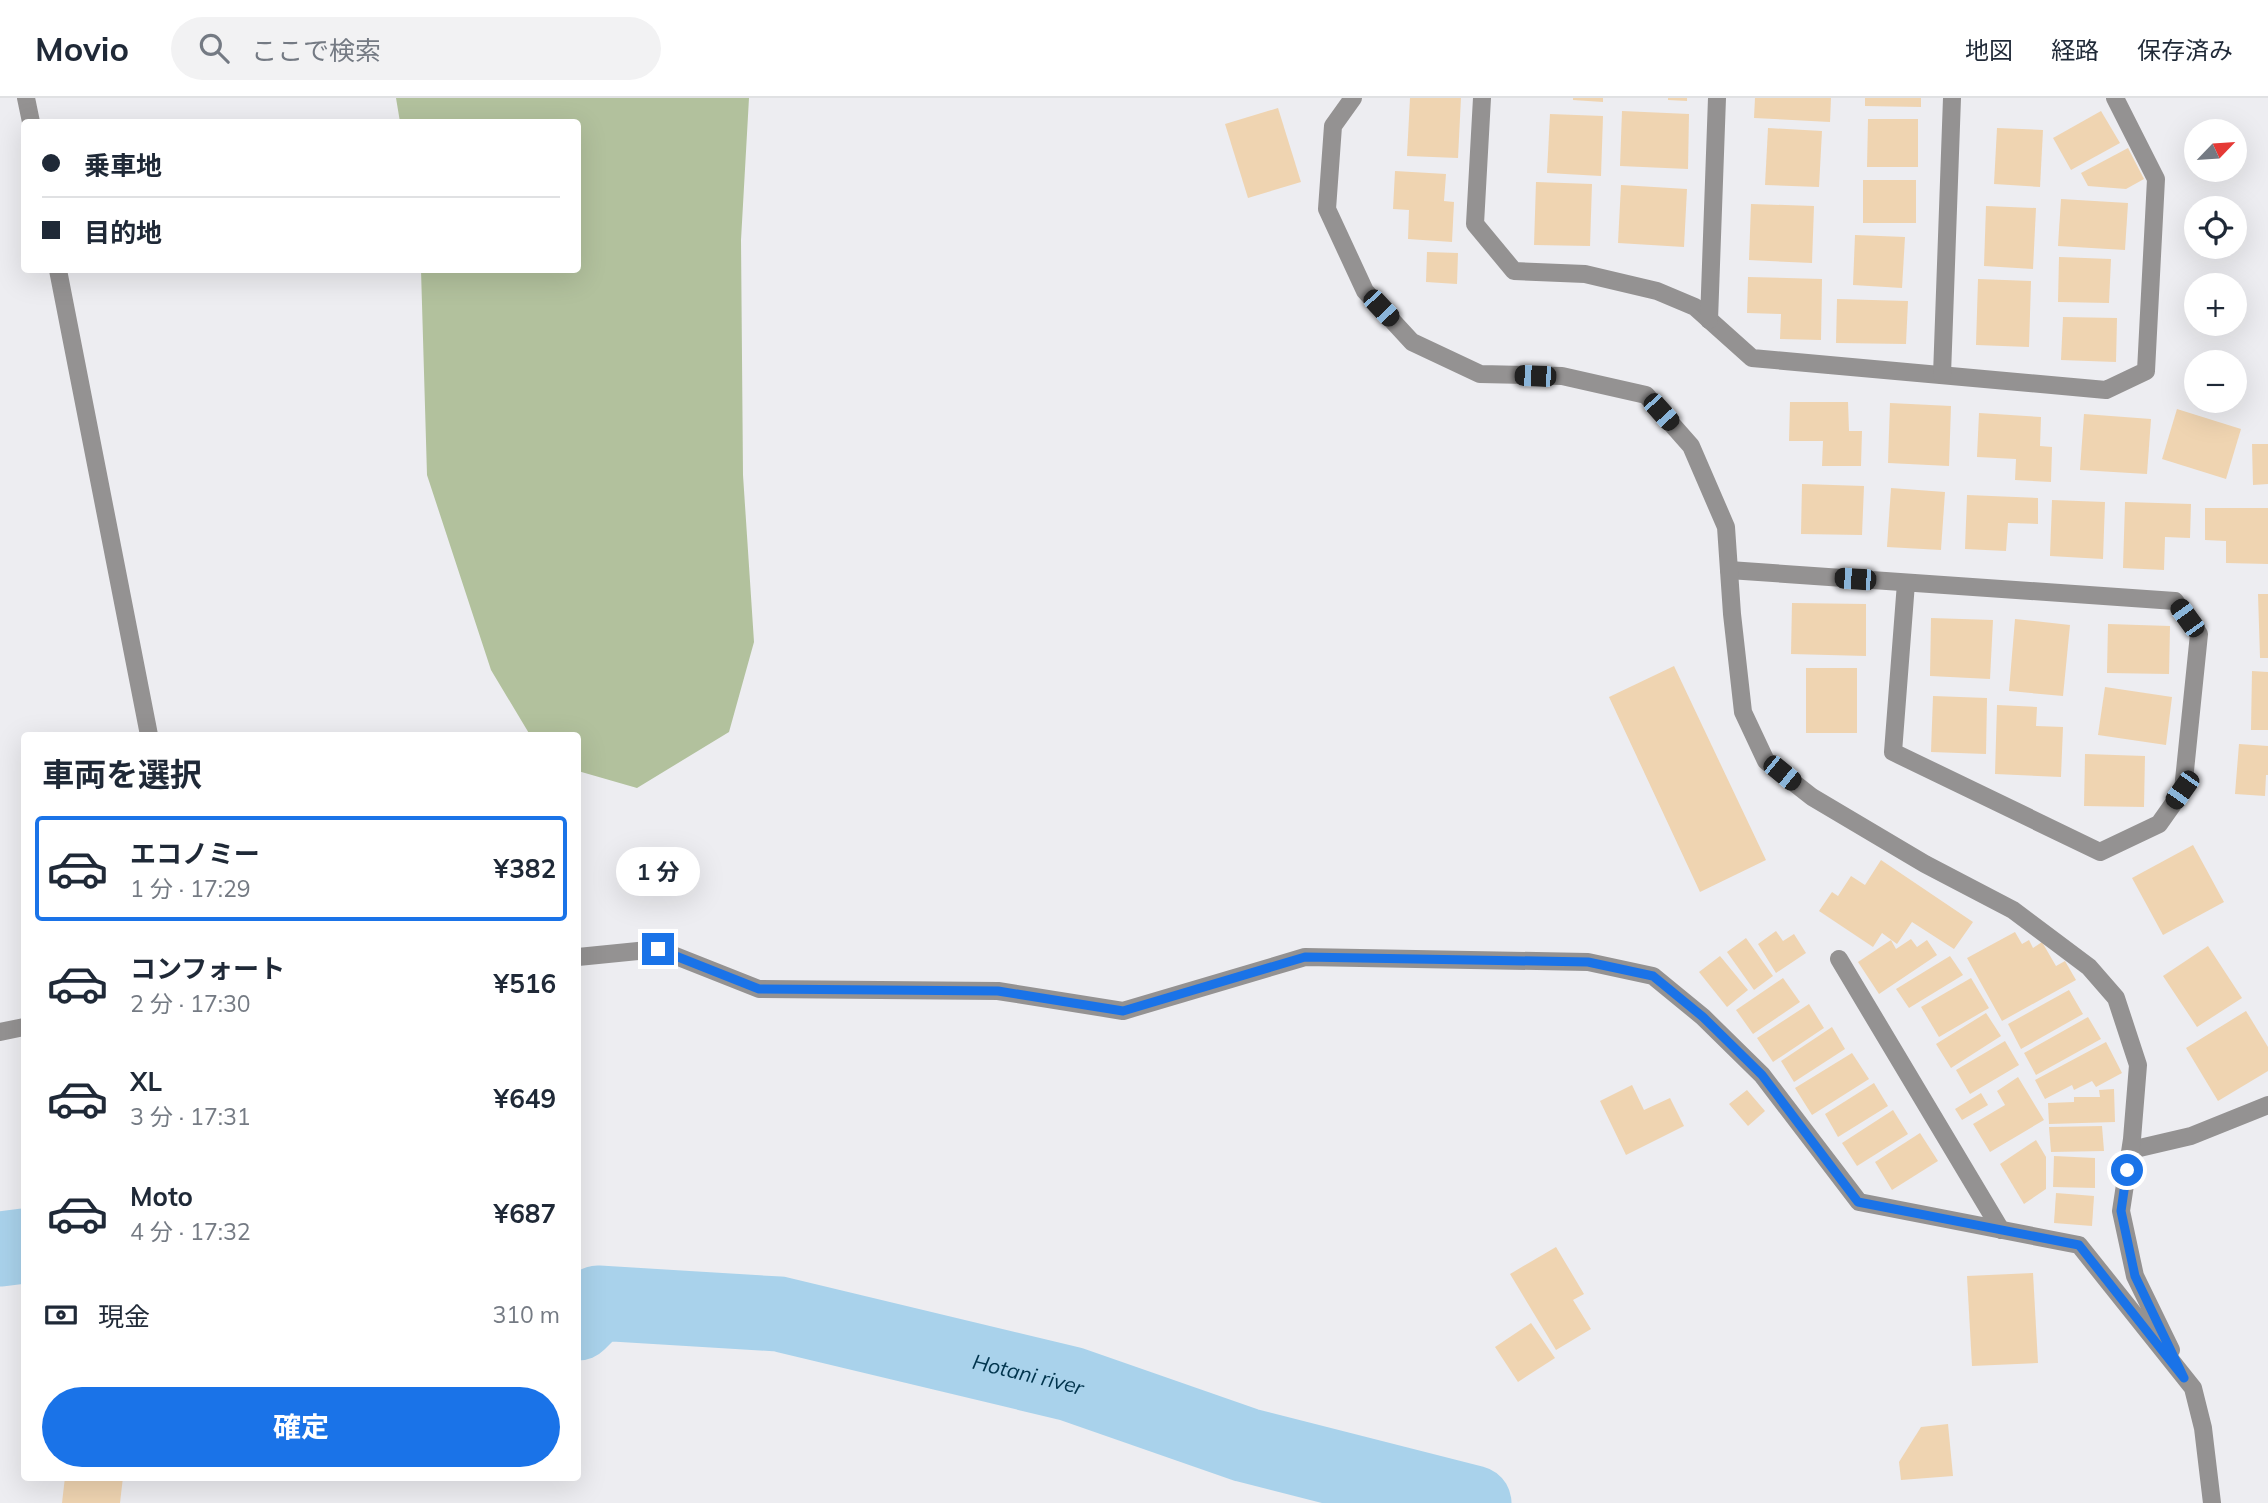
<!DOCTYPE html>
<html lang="ja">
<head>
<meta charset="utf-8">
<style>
	:root { --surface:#fff; --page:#f2f2f3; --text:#1f2937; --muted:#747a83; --line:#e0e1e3; --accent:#1a73e8 }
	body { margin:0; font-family:Mulish,"Noto Sans JP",sans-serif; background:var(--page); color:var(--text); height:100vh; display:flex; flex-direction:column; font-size:26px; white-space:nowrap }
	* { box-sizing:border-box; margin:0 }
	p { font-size:23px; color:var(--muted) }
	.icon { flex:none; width:38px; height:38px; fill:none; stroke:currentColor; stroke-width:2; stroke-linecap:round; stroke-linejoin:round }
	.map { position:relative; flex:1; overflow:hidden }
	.details { position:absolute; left:21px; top:634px; width:560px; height:749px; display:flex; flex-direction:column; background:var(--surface); border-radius:7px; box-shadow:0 7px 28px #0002 }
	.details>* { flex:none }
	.guide { position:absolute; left:21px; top:21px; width:560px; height:154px; border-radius:7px; box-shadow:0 7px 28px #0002; display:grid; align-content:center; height:154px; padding:0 21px; background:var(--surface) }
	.needle { width:46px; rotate:65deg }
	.fabs { position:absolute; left:2184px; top:21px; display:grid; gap:14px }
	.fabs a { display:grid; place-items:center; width:63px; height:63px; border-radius:50%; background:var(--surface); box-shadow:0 7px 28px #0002; font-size:35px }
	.end { position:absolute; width:32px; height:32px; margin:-16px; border:9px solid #1a73e8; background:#fff; box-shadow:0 0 0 4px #fff }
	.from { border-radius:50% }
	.bubble { position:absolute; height:49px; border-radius:24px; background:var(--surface); box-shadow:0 7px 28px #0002; font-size:23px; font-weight:700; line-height:49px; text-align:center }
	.car { position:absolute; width:21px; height:42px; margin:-21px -10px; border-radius:9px; box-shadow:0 0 5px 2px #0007; background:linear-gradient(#222 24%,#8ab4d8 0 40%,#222 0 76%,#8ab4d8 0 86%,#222 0) }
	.guide b { display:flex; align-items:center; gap:24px; height:66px; font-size:26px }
	.guide b+b { border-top:2px solid var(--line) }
	.guide i { width:18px; height:18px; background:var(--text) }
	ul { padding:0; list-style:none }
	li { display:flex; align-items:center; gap:21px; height:105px; margin:0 14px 10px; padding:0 7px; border:4px solid transparent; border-radius:7px }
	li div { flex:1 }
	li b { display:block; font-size:26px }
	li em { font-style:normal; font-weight:700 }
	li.on { border-color:var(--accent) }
	li>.icon { width:63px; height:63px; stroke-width:1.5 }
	h2 { padding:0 21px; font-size:32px; line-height:84px }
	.pay { display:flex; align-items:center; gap:18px; height:77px; padding:0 21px; font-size:26px }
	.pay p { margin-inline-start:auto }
	.primary-button { display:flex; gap:14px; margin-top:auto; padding:14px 21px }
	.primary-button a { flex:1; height:80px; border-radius:42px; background:var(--accent); color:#fff; font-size:28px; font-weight:700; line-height:80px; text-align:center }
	header { display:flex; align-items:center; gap:42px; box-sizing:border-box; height:98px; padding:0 35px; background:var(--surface); border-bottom:2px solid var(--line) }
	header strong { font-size:33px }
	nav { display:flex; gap:38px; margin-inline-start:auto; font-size:24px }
	.search { width:490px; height:63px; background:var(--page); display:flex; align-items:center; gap:18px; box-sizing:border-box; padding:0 24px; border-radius:38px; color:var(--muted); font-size:26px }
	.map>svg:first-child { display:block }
	.green { fill:#b2c19d }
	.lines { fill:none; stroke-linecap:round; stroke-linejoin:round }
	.river { stroke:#a9d2eb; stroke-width:75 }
	.building { fill:#efd4b1 }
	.lane { stroke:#949292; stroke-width:18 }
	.street { stroke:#949292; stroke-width:18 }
	.route { stroke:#1a73e8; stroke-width:9 }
	.labels { text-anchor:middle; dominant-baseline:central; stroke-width:6; stroke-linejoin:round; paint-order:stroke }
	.water-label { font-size:21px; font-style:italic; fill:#00344d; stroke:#ededf1 }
</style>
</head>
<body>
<header>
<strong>Movio</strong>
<div class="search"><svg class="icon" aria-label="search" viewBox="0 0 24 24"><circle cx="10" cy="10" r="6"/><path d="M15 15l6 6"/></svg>ここで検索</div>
<nav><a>地図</a><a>経路</a><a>保存済み</a></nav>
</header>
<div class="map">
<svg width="2268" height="1405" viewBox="0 0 2268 1405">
	<rect width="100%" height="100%" fill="#ededf1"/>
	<polygon class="green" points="396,0 749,0 741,142 743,377 754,544 729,634 637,690 578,673 578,637 530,637 491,572 427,377 421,172 578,172 578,24 400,24"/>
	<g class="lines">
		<g class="river">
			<polyline points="0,1151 24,1148"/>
			<path id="s1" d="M 578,1225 L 598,1205 L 779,1216 L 1071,1286 L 1246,1347 L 1474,1405"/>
		</g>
	</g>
	<g class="building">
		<polygon points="1410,0 1461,0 1458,60 1407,58"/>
		<polygon points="1573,0 1603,0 1603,4 1573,2"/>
		<polygon points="1668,0 1687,0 1687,3 1668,2"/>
		<polygon points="1755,0 1831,0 1830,24 1754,20"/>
		<polygon points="1865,0 1921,0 1921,9 1865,8"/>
		<polygon points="1278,10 1301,84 1248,100 1225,26"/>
		<polygon points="1622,13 1689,16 1688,71 1620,68"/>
		<polygon points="2101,13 2120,45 2071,72 2053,40"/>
		<polygon points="1550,16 1603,18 1601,78 1547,75"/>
		<polygon points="1868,21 1918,21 1918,69 1867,69"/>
		<polygon points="1768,30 1822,33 1819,89 1765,87"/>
		<polygon points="1997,30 2043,32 2040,89 1994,86"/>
		<polygon points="2128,50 2144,81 2126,91 2088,88 2081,75"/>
		<polygon points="1395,73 1446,76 1444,103 1454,104 1452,144 1408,141 1409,112 1393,111"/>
		<rect x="1863" y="82" width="53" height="43"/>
		<polygon points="1536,84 1592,86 1590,148 1534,147"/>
		<polygon points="1621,87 1687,91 1684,149 1618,145"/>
		<polygon points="2061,101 2128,105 2125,152 2058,148"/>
		<polygon points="1751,106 1814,108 1812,165 1749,162"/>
		<polygon points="1986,108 2036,110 2033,171 1984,168"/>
		<polygon points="1855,137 1905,139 1902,190 1853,187"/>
		<polygon points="1427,154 1458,155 1457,186 1426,184"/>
		<polygon points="2059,159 2111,161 2109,205 2058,204"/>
		<polygon points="1748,179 1822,181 1821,242 1780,241 1781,216 1747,215"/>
		<polygon points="1978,181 2031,183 2029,249 1976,247"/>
		<polygon points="1837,201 1908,203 1906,246 1836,245"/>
		<polygon points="2063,219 2117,220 2116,264 2061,262"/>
		<polygon points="1790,304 1848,304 1849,333 1862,333 1861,368 1822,368 1823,343 1789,343"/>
		<polygon points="1890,305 1951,308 1949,368 1888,365"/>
		<polygon points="2177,311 2241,331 2226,381 2162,361"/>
		<polygon points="1979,315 2041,319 2040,348 2052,349 2051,384 2015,382 2016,361 1977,359"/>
		<polygon points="2084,316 2151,321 2147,376 2080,372"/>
		<polygon points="2252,346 2268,346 2268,386 2253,387"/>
		<polygon points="1802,386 1864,388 1862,437 1801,436"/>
		<polygon points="1891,390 1945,394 1941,452 1887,449"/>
		<polygon points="1967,397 2038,400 2038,426 2008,425 2006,453 1965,451"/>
		<polygon points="2052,402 2105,404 2103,461 2050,458"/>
		<polygon points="2125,404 2191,406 2190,440 2165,439 2164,472 2123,470"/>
		<polygon points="2205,410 2268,410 2268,466 2226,465 2226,443 2205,442"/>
		<polygon points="2258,496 2268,496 2268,560 2260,560"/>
		<polygon points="1792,505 1866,506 1866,558 1791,556"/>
		<polygon points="1931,520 1993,522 1990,581 1930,578"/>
		<polygon points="2015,521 2070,527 2063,598 2009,593"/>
		<polygon points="2108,526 2170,528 2169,576 2107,575"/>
		<polygon points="1674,568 1766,762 1700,794 1609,599"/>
		<rect x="1806" y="570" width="51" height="65"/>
		<polygon points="2252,573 2268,574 2268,632 2251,632"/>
		<polygon points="2105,589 2172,599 2166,647 2098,637"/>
		<polygon points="1933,598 1987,600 1986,656 1931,654"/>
		<polygon points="1997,607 2037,609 2036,628 2063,629 2061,679 1995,676"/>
		<polygon points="2239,646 2268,648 2268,677 2266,677 2265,698 2235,696"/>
		<polygon points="2085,656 2145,658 2144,709 2084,708"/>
		<polygon points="2193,747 2224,804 2163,837 2132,780"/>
		<polygon points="1881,762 1973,824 1954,851 1912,824 1897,846 1882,835 1873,849 1819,813 1832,794 1838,798 1851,778 1865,787"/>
		<polygon points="1776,833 1783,843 1794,836 1806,855 1776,875 1758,846"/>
		<polygon points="2015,834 2022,846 2029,842 2033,850 2042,844 2056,868 2065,863 2076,882 2002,923 1967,860"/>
		<polygon points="1746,840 1773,878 1754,892 1727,854"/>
		<polygon points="1911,841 1917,849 1927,842 1937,857 1879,896 1858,864 1891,842 1896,851"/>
		<polygon points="2208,848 2242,900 2197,929 2163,878"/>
		<polygon points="1720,858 1748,892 1727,909 1699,874"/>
		<polygon points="1950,858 1963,877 1909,910 1896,891"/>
		<polygon points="1783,880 1800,904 1753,936 1736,912"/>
		<polygon points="1971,880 1989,910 1939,939 1921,909"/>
		<polygon points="2069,892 2083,916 2021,951 2008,926"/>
		<polygon points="1809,906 1824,930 1773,964 1757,940"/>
		<polygon points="2246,913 2268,949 2268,973 2218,1003 2186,950"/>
		<polygon points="1986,915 2001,938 1951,970 1936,946"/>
		<polygon points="2088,919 2101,941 2036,977 2024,955"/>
		<polygon points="1832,929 1845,951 1794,984 1781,963"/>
		<polygon points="2005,943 2019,967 1970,996 1956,972"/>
		<polygon points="2106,944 2122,975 2096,989 2092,983 2074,992 2072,987 2045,1001 2035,982"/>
		<polygon points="1852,955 1869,981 1812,1017 1795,990"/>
		<polygon points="2018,979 2044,1022 1990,1054 1973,1026 2005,1007 1997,993"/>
		<polygon points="1874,985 1888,1008 1838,1039 1825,1016"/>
		<polygon points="1632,987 1644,1012 1670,1000 1684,1028 1626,1057 1600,1003"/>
		<polygon points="2114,991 2115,1024 2049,1026 2048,1005 2074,1004 2074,999 2100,999 2099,992"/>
		<polygon points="1747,992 1765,1013 1748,1028 1729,1006"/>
		<polygon points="1981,995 1988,1007 1962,1022 1955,1011"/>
		<polygon points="1893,1012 1908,1036 1857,1068 1842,1045"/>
		<polygon points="2102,1028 2104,1053 2051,1054 2049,1029"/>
		<polygon points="1920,1035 1938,1063 1892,1092 1875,1064"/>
		<polygon points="2036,1042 2046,1059 2046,1091 2024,1106 2000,1066"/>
		<polygon points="2054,1058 2095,1060 2095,1090 2053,1089"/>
		<polygon points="2056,1095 2094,1098 2092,1128 2054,1125"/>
		<polygon points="1556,1149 1584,1196 1573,1202 1591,1231 1556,1252 1510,1176"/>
		<polygon points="2033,1175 2038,1265 1972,1268 1967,1178"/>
		<polygon points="1531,1225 1555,1260 1518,1284 1495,1249"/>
		<polygon points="1948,1326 1953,1378 1901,1382 1899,1364 1921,1329"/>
		<polygon points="65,1379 123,1379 120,1405 62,1405"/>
	</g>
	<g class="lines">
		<g class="lane">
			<polyline points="1482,0 1475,126 1514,173 1585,176 1657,193 1695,209 1752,260 2106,292 2146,273 2156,81 2115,0"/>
			<polyline points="1709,222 1717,0"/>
			<polyline points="1942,277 1952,0"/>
			<polyline points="1729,472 2175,503 2199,536 2183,692 2159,726 2100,754 1893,654 1906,485"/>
			<polyline points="1839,861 2001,1132"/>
			<polyline points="2131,1052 2191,1038 2268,1007"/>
		</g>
		<g class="street">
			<polyline points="26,0 31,24"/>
			<polyline points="1353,0 1333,28 1327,111 1365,193 1412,244 1480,276 1562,278 1646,297 1691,348 1726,429 1732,516 1743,614 1766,663 1812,699 1925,766 2013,812 2089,869 2116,900 2138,967 2132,1041 2121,1113 2135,1178 2171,1252"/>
			<polyline points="58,172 149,637"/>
			<polyline points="578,859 658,851 759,891 998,893 1123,913 1305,859 1588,864 1653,878 1703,919 1762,977 1859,1104 2079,1147 2193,1290 2203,1330 2212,1405"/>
			<polyline points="0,934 24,929"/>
		</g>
	</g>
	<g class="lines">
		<polyline class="route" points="658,851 759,891 998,893 1123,913 1305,859 1588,864 1653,878 1703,919 1762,977 1858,1104 2079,1147 2184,1280 2135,1178 2121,1113 2127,1072"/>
	</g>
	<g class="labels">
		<g class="water-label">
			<text stroke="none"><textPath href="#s1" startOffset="466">Hotani river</textPath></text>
		</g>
	</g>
</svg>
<div class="fabs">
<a><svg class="needle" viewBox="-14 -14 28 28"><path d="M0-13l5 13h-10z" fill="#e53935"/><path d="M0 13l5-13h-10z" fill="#747a83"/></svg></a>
<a><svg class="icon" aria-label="locate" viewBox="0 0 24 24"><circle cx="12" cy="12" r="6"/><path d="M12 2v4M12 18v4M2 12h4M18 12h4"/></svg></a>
<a>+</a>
<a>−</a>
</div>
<i class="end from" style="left:2127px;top:1072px"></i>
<i class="end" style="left:658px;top:851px"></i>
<div class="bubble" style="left:616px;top:749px;width:84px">1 分</div>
<i class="car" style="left:1381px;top:210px;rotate:137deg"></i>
<i class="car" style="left:1535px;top:278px;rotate:272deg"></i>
<i class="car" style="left:1661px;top:314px;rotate:138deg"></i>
<i class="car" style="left:1855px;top:481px;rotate:274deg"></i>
<i class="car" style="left:2187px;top:520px;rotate:324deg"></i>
<i class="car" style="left:1782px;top:675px;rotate:129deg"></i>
<i class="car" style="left:2182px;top:692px;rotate:215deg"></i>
<div class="guide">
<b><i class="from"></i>乗車地</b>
<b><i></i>目的地</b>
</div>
<section class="details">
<h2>車両を選択</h2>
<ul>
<li class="on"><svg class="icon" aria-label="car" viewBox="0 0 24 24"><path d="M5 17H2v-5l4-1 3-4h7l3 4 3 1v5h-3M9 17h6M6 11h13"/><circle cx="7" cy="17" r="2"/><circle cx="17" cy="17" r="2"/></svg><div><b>エコノミー</b><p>1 分 · 17:29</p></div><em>¥382</em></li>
<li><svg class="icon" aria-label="car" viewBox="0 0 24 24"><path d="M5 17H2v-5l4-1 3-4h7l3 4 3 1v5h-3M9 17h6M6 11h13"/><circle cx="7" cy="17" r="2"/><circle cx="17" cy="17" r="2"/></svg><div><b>コンフォート</b><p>2 分 · 17:30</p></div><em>¥516</em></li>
<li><svg class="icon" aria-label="car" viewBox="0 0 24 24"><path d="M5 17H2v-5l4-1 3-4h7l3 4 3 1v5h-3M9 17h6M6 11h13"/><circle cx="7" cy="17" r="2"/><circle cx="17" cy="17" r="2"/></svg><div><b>XL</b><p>3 分 · 17:31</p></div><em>¥649</em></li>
<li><svg class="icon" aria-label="car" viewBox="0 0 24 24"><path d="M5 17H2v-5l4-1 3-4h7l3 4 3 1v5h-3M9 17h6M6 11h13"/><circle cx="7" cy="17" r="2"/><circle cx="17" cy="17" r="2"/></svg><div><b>Moto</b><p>4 分 · 17:32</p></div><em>¥687</em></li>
</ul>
<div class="pay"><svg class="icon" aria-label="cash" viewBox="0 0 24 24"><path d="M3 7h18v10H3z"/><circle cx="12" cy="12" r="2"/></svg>現金<p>310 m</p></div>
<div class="primary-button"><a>確定</a></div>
</section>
</div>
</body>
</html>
